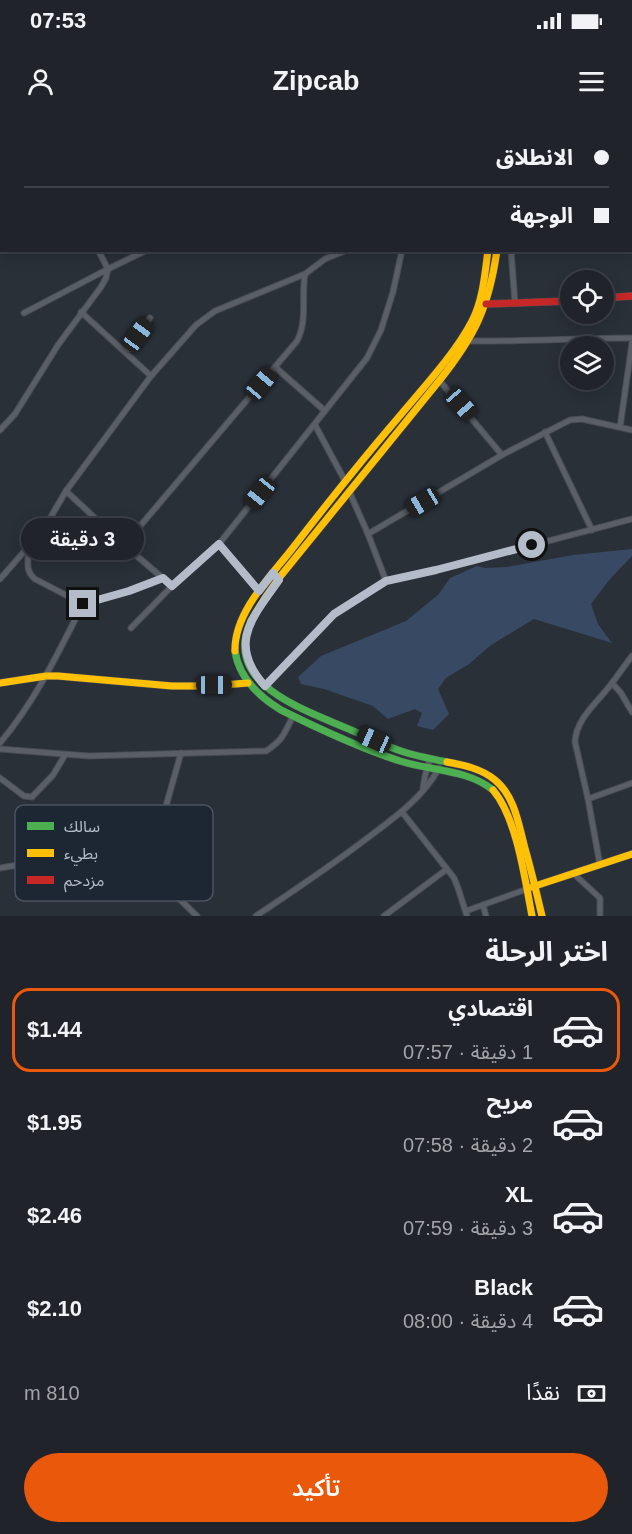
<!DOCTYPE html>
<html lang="ar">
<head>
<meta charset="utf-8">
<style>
	:root { --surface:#20242a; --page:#282c32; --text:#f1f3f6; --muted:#a2a4a8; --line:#3d4147; --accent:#ea580c }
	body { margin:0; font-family:Arial,"Noto Sans Arabic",sans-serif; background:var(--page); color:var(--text); direction:rtl; height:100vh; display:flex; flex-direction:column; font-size:22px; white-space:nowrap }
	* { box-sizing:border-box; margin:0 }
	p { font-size:20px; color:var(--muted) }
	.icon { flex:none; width:33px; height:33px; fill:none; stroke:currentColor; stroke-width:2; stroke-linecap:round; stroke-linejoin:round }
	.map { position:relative; height:796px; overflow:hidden; direction:ltr }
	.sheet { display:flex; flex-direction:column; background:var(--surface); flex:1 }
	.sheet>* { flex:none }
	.guide { position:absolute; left:0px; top:0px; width:633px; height:132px; box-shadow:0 3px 15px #0003,0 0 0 2px var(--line); direction:rtl; display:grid; align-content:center; height:132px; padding:0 24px; background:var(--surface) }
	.tools { position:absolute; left:560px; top:150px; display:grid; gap:12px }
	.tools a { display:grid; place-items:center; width:54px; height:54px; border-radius:50%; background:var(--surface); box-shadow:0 3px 15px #0003,0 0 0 2px var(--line); font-size:30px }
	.end { position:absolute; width:27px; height:27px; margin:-14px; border:8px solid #b4bcc9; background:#111; box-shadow:0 0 0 3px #111 }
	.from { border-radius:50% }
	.bubble { position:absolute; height:42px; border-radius:21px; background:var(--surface); box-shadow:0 3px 15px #0003,0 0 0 2px var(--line); font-size:20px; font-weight:600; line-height:42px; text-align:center; direction:rtl }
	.car { position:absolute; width:18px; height:36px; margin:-18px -9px; border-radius:8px; box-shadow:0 0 4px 2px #0007; background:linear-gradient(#222 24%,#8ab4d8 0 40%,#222 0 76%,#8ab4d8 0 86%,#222 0) }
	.guide b { display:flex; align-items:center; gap:21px; height:57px; font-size:22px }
	.guide b+b { border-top:2px solid var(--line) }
	.guide i { width:15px; height:15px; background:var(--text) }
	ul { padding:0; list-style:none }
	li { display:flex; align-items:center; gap:18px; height:84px; margin:0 12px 9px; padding:0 12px; border:3px solid transparent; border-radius:18px }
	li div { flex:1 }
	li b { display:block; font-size:22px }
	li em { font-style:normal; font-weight:600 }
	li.selected { border-color:var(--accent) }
	li>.icon { width:54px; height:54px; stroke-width:1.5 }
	h2 { padding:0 24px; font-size:27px; line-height:72px }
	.pay { display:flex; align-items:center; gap:15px; height:66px; padding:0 24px; font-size:22px }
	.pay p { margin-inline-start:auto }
	.button { display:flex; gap:12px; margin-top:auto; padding:12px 24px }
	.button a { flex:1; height:69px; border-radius:36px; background:var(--accent); color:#fff; font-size:24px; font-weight:600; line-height:69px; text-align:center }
	.status { display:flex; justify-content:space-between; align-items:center; height:42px; padding:0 30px; background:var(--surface); direction:ltr }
	.status svg { height:16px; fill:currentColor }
	header { display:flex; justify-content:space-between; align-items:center; height:78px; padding:0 24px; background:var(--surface); font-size:27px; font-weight:600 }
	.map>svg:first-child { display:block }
	.water { fill:#384963 }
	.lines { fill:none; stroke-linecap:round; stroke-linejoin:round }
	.street-casing { stroke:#484c53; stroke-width:7 }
	.fast-casing { stroke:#484c53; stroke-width:8 }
	.slow-casing { stroke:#484c53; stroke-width:8 }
	.jam-casing { stroke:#484c53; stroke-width:8 }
	.street { stroke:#5a5e66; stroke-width:5 }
	.fast { stroke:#4caf50; stroke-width:7 }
	.slow { stroke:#ffc107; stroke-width:7 }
	.jam { stroke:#c62828; stroke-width:7 }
	.route { stroke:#b4bcc9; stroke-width:8 }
	.key { fill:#1d2633; stroke:#4a5360; stroke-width:1.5 }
	.key-label { font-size:16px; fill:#b4bcc9 }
</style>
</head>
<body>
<div class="status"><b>07:53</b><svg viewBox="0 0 49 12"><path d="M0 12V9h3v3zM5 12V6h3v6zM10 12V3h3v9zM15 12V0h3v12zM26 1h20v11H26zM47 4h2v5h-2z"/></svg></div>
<header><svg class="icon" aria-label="menu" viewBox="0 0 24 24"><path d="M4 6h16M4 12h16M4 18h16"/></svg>Zipcab<svg class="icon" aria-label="person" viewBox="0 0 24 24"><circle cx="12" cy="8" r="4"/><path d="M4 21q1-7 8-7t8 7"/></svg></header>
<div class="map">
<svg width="632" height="796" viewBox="0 0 632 796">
	<rect width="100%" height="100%" fill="#2a3038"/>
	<polygon class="water" points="632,429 632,436 610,459 591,484 598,504 612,523 534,499 491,525 469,544 446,558 438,569 449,594 433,610 417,606 422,593 415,589 388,599 373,586 324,569 301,564 298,557 321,536 406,501 439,474 450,458 477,446 485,448 507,447 573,435"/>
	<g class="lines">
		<g class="street-casing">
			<g id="street">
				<polyline points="35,0 35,2"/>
				<polyline points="135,0 135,2"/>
				<polyline points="280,0 281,2"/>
				<polyline points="359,0 360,2"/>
				<polyline points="42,2 45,0"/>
				<polyline points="214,2 216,0"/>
				<polyline points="576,2 577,0"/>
				<polyline points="0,22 2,21"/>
				<polyline points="0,56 2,59"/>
				<polyline points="0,108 2,109"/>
				<polyline points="511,130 515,183"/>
				<polyline points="81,192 151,256"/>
				<polyline points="24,193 108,149 147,130"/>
				<path d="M 469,221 C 523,222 578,218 632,218"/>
				<polyline points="126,232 150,198"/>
				<polyline points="275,247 325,291"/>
				<polyline points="439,260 502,335"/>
				<polyline points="315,305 345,361"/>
				<polyline points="620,307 632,223"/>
				<polyline points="0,310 15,294 58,225 101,167 106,158 108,149 98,130"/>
				<polyline points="545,312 592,410"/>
				<polyline points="66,371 124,425 172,466"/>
				<polyline points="349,371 368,414 386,461"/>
				<polyline points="368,414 502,335 570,300 582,299 632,310"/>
				<polyline points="219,424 259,471"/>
				<path d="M 124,425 L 297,221 C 308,200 301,177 305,154 L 325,139 L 347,130"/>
				<polyline points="0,459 29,426 49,400 66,371 151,256 196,205 215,191 305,154"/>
				<polyline points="83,484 129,471 163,458"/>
				<polyline points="131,508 172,466 219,424 367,238 381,210 393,172 402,130"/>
				<polyline points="612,563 621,573 632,592"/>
				<polyline points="265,565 334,494 386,461 472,441 632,399"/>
				<path d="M 0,623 C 36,580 58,533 83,484 L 35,459 C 25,451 28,441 29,429"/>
				<path d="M 0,629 L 89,636 L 266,631 C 283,620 284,614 293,596"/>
				<polyline points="0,658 24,676 32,677 53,655 65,635"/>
				<polyline points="423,668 425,656 430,639"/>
				<polyline points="588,679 632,663"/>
				<polyline points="402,692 454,758 458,768 467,796"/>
				<polyline points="114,721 170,770 197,796"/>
				<path d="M 600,745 L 588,679 L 575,622 C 576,598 599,581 612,563 C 619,554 625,545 632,536"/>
				<polyline points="0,748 41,741 64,751 75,751 84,747 119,717 149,707 166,686 181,633"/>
				<polyline points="574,754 600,778 600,796"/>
				<polyline points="483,785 486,796"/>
				<polyline points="466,791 527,769"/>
				<path d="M 256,796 C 293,771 331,746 366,719 C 393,699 423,678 439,648"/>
				<polyline points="384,796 447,749"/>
			</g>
		</g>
		<g class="fast-casing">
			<g id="fast">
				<polyline points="490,0 490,2"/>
				<path d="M 251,501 C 223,561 297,587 339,605 C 362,614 383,626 407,633 C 420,637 434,639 447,642"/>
				<path d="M 235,531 C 239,558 258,576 281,590 C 319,609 360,628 400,641 C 431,651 467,649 493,670"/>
			</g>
		</g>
		<g class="slow-casing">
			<g id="slow">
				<polyline points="499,0 499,2"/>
				<path d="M 251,501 L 265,478 L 279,458 L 439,261 C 475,216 489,187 497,130"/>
				<path d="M 235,531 C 234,493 270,457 292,429 C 326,385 361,341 398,298 C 422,269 455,234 472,201 C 483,180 485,153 488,130"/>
				<polyline points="0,563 46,556 58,556 172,566 210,566 248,563"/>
				<path d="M 447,642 C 464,645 482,649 495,660 C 516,677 519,708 526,732 C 532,753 537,775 542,796"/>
				<path d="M 493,670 C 517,698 525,760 532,796"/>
				<polyline points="532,767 632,734"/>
			</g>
		</g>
		<g class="jam-casing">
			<g id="jam">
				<polyline points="603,178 632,176"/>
				<polyline points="486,184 570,181"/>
			</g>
		</g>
		<use href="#street" class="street"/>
		<use href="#fast" class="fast"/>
		<use href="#slow" class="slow"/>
		<use href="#jam" class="jam"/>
	</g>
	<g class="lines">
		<path class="route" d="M 83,484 L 129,471 L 163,458 L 172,466 L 219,424 L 259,471 L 273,453 L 279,460 C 252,498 227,524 265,566 L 334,494 L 386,461 L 436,450 L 532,425"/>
	</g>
	<rect x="15" y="685" width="198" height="96" rx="9" class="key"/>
	<rect x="27" y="702" width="27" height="8" fill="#4caf50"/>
	<rect x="27" y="729" width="27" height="8" fill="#ffc107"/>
	<rect x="27" y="756" width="27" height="8" fill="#c62828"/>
	<g class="key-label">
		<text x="64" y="712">سالك</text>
		<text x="64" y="739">بطيء</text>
		<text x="64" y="766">مزدحم</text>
	</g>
</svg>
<div class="tools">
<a><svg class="icon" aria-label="locate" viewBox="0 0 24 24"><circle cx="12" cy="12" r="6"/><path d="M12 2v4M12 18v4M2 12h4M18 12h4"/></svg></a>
<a><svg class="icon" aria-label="layers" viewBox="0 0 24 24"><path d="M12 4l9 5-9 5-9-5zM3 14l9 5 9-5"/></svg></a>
</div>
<i class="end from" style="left:532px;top:425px"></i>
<i class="end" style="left:83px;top:484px"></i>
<div class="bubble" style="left:21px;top:398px;width:123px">3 دقيقة</div>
<i class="car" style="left:138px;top:215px;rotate:36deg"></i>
<i class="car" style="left:261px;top:264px;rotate:40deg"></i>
<i class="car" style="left:461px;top:284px;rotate:139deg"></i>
<i class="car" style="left:260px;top:373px;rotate:219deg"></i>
<i class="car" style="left:423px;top:382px;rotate:240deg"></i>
<i class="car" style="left:214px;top:565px;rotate:90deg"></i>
<i class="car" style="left:374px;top:620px;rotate:294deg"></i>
<div class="guide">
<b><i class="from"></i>الانطلاق</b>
<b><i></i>الوجهة</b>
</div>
</div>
<section class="sheet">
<h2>اختر الرحلة</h2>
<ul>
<li class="selected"><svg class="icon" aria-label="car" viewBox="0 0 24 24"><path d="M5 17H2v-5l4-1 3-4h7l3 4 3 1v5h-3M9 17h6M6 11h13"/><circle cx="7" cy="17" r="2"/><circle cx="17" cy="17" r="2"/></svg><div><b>اقتصادي</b><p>1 دقيقة · 07:57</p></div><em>$1.44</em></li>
<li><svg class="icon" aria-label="car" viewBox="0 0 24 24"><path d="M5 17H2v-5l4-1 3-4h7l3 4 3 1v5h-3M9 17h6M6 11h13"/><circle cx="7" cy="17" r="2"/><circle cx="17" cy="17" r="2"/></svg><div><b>مريح</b><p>2 دقيقة · 07:58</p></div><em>$1.95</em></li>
<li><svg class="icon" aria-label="car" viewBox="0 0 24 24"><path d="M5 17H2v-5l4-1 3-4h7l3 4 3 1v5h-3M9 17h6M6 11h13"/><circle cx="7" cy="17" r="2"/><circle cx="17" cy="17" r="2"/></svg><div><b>XL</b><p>3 دقيقة · 07:59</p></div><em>$2.46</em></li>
<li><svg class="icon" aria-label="car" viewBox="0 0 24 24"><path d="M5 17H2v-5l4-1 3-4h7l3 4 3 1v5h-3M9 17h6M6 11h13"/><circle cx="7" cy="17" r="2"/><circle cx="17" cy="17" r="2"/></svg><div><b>Black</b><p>4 دقيقة · 08:00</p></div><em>$2.10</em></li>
</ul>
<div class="pay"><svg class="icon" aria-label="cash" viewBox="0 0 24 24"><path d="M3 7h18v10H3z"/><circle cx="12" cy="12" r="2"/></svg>نقدًا<p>810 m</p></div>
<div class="button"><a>تأكيد</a></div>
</section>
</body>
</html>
